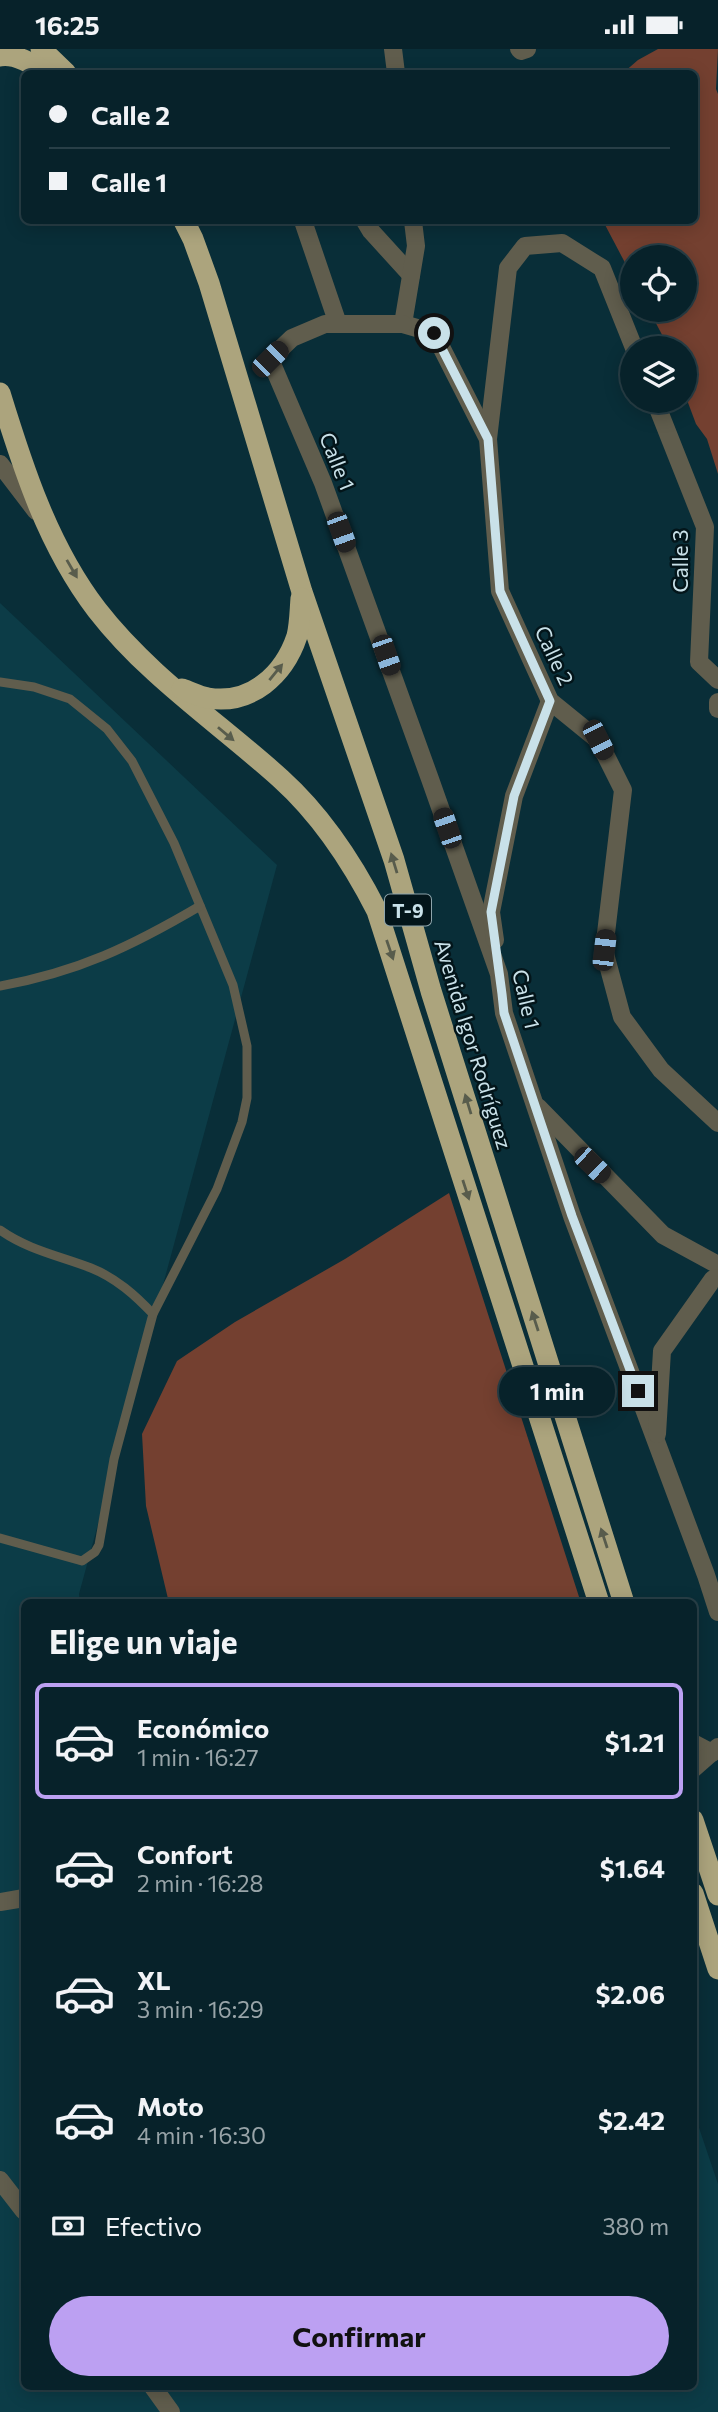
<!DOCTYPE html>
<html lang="es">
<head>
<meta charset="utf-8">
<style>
	:root { --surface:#07222a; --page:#152f36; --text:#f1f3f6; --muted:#98a4a8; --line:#283f47; --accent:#bca0f2 }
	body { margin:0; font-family:Commissioner,sans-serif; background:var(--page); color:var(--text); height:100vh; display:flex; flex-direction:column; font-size:26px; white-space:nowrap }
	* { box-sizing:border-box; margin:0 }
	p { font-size:23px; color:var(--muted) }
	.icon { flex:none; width:38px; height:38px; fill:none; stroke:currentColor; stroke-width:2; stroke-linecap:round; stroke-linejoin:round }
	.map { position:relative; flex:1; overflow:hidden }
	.drawer { position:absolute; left:21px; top:1550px; width:676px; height:791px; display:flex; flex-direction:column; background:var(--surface); border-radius:10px; box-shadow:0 4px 18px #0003,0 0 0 2px var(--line) }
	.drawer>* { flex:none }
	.top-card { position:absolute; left:21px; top:21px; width:677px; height:154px; border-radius:10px; box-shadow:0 4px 18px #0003,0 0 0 2px var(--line); display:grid; align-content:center; height:154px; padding:0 28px; background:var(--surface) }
	.fabs { position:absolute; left:620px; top:196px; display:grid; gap:14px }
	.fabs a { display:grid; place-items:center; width:77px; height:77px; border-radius:50%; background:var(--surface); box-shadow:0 4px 18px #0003,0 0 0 2px var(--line); font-size:35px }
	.end { position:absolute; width:32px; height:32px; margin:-16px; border:9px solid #c9e1e9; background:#111; box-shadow:0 0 0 4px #111 }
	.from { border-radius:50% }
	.bubble { position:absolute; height:49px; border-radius:24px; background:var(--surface); box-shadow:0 4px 18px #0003,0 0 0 2px var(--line); font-size:23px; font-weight:700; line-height:49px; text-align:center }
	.car { position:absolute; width:21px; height:42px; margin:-21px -10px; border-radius:9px; box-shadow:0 0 5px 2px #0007; background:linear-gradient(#222 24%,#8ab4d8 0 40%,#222 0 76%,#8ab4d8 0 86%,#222 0) }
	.top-card b { display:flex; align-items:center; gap:24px; height:66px; font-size:26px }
	.top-card b+b { border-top:2px solid var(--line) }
	.top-card i { width:18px; height:18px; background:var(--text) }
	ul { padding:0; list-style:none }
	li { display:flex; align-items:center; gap:21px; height:116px; margin:0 14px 10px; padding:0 14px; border:4px solid transparent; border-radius:10px }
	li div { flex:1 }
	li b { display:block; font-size:26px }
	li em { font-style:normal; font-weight:700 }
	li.current { border-color:var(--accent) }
	li>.icon { width:63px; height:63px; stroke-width:1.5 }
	h2 { padding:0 28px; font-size:32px; line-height:84px }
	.pay { display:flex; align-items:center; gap:18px; height:77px; padding:0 28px; font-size:26px }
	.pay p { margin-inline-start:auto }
	.action { display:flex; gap:14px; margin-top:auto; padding:14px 28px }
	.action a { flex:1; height:80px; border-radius:42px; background:var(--accent); color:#111; font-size:28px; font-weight:700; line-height:80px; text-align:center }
	.status { display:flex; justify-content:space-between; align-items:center; height:49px; padding:0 35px; background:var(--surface); direction:ltr }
	.status svg { height:19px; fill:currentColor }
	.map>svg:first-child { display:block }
	.built { fill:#0c3c47 }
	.green { fill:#744030 }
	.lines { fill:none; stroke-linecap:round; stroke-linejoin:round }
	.lane { stroke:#605d4d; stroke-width:9 }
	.street { stroke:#605d4d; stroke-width:18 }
	.highway { stroke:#aca47d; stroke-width:21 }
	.oneway { fill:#585c4c }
	.route { stroke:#c9e1e9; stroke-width:9 }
	.labels { text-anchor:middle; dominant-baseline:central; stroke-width:5; stroke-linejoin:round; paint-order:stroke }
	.shield { fill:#03151a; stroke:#8ea4ab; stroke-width:2 }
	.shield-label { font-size:19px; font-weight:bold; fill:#c9e1e9 }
	.street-label { font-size:21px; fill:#c9e1e9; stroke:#03151a }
</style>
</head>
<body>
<div class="status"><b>16:25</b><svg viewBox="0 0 49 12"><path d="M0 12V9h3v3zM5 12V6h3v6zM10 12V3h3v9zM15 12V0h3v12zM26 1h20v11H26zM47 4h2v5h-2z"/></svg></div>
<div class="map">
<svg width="718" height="2363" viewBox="0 0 718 2363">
	<rect width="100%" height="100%" fill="#092e38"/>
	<polygon class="built" points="0,554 277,816 79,1545 80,1554 24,1554 24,2338 693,2338 693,2061 718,2135 718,2363 0,2363"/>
	<g class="green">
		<polygon points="658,0 718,0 716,40 718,45 718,425 707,390 696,375 684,343 684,299 669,299 649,261 684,261 684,208 632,208 632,227 603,172 695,172 695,24 623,24 638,11"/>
		<polygon points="449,1144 581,1554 169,1554 146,1457 142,1385 177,1312 235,1273 345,1210"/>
	</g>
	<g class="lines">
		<g class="lane">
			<polyline points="0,633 34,638 70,650 107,680 132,712 174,794 233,936 247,997 247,1049 242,1073 217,1140 153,1265 114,1410 99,1496 95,1503 82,1512 0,1489"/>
			<path d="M 0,937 C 78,923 132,897 200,857"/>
			<path d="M 0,1181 C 28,1201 60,1207 91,1219 C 116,1229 135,1246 153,1265"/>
		</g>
		<g class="street">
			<polyline points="393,0 396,24"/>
			<polyline points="519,0 521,2 527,0"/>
			<polyline points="303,172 338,275"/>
			<polyline points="365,172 371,182 411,226"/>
			<polyline points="413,172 416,197 403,275 434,284 488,390 500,542 550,652 598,691 623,741 604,901 622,968 661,1021 718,1074"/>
			<polyline points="403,275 325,275 292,289 270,310 323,434 430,730 499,925 504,964 572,1167 706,1526 718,1563"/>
			<polyline points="655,352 705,478 699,613 718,631"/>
			<polyline points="488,390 508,219 525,197 562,194 602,219 634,299"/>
			<polyline points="0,415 36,462"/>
			<polyline points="718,653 718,660"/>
			<polyline points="495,891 491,863 514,747 550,652"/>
			<polyline points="538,1058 663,1186 718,1216"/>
			<polyline points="657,1385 662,1302 713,1230 718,1229"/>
			<polyline points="693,1694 712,1704"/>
			<polyline points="693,1720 718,1698"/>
			<polyline points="0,1853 24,1849"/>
			<polyline points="0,2131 24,2162"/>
			<polyline points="153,2338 171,2363"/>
		</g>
		<g class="highway">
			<polyline points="41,0 66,24"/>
			<path d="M 0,7 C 16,4 34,16 47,24"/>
			<polyline points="184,172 193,190 209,234 302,543 394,811 431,942 624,1554"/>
			<path d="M 0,344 C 23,419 48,497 97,561 C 148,627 219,674 281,730 C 322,767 352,813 377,862 L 599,1554"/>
			<path d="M 182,640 C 191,643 200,648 208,649 C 251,656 284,626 297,587 C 300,575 300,561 301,549"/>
			<polyline points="693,1771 718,1846"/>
			<polyline points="693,1844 718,1920"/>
		</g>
	</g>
	<defs><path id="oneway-solid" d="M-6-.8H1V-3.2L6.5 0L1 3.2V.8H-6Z" transform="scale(1.75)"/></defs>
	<g class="oneway">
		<use href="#oneway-solid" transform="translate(72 520) rotate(60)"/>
		<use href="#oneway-solid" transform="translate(276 623) rotate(-51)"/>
		<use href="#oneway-solid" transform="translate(226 685) rotate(40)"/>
		<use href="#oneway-solid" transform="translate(394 814) rotate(-107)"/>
		<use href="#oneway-solid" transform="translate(390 901) rotate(71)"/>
		<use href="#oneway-solid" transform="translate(468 1055) rotate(-107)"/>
		<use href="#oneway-solid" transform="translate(466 1141) rotate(72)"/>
		<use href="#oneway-solid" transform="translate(535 1272) rotate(-108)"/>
		<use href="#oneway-solid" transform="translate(604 1489) rotate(-108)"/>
	</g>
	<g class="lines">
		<polyline class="route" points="434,284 488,390 500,542 550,652 514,747 491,863 502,945 504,964 572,1167 638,1342"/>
	</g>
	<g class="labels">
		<rect class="shield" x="385" y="845.5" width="46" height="31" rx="5"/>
		<g class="shield-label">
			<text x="408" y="861">T-9</text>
		</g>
		<g class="street-label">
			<text transform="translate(338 412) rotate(68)">Calle 1</text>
			<text transform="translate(679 512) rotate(-90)">Calle 3</text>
			<text transform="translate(555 606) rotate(65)">Calle 2</text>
			<text transform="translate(527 950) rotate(77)">Calle 1</text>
			<text transform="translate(474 995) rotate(73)">Avenida Igor Rodríguez</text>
		</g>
	</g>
</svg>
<div class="fabs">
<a><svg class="icon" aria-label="locate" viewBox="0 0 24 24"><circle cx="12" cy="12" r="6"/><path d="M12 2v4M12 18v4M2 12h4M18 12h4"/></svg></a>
<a><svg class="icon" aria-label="layers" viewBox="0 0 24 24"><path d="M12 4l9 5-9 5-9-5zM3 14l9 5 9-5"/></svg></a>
</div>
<i class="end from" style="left:434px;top:284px"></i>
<i class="end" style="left:638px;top:1342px"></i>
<div class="bubble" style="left:499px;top:1318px;width:116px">1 min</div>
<i class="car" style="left:270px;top:310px;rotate:45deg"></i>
<i class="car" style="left:341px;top:483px;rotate:160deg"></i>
<i class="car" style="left:386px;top:606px;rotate:161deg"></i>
<i class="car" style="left:598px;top:691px;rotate:153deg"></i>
<i class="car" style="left:447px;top:779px;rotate:341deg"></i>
<i class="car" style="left:604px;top:901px;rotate:7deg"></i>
<i class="car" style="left:592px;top:1116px;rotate:134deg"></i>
<div class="top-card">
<b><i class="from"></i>Calle 2</b>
<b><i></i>Calle 1</b>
</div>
<section class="drawer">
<h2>Elige un viaje</h2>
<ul>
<li class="current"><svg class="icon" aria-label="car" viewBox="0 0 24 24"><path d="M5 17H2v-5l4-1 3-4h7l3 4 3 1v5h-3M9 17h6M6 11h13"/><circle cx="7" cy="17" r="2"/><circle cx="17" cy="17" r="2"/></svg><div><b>Económico</b><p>1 min · 16:27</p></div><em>$1.21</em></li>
<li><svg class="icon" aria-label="car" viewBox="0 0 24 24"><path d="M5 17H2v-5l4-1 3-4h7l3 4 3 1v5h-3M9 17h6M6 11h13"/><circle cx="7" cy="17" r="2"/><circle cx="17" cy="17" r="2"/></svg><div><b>Confort</b><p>2 min · 16:28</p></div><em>$1.64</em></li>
<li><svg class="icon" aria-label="car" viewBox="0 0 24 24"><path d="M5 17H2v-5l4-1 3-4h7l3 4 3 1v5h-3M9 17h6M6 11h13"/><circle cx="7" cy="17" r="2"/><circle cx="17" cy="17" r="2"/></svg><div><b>XL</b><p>3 min · 16:29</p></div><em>$2.06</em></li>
<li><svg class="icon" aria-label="car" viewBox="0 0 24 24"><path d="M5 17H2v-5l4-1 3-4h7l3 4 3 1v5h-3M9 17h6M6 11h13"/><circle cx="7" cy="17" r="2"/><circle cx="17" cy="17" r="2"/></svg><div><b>Moto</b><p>4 min · 16:30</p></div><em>$2.42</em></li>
</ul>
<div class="pay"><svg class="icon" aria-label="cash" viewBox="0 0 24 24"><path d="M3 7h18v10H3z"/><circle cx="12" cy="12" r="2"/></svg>Efectivo<p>380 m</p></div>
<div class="action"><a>Confirmar</a></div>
</section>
</div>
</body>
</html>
